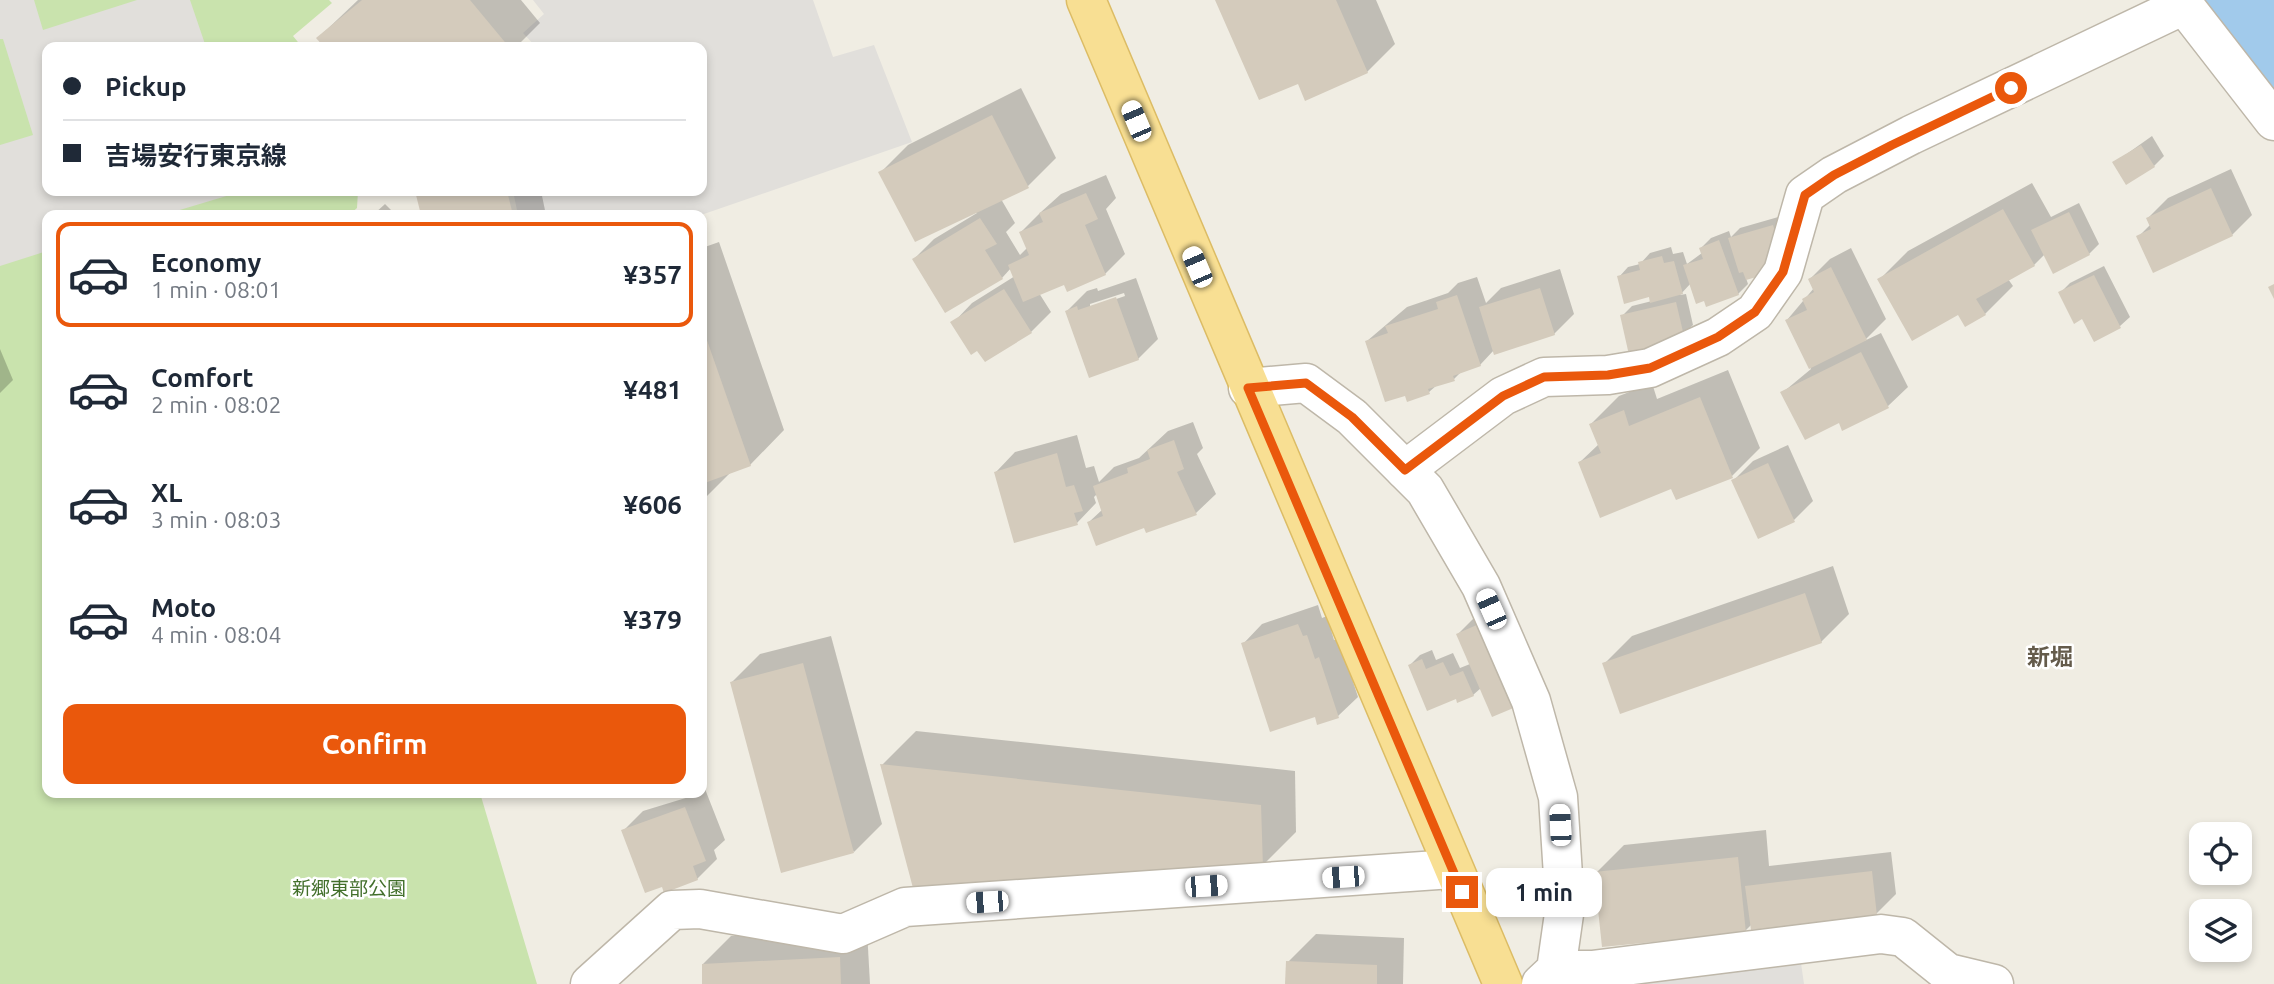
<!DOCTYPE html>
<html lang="en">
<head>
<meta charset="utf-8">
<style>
	:root { --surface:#fff; --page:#f6f6f7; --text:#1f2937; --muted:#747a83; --line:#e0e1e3; --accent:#ea580c }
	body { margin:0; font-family:Ubuntu,"Noto Sans JP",sans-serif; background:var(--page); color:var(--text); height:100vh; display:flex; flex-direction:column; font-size:26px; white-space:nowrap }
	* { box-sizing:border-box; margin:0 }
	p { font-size:23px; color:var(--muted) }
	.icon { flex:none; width:38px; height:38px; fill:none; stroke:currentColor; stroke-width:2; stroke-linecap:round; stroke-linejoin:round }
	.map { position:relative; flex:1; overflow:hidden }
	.side { position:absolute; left:42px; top:210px; width:665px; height:588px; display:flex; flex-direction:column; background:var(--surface); border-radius:14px; box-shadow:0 4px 10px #0003 }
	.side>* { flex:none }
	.guide { position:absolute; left:42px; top:42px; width:665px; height:154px; border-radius:14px; box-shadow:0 4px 10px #0003; display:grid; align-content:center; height:154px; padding:0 21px; background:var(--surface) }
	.tools { position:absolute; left:2189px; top:822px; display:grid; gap:14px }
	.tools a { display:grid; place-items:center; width:63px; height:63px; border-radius:14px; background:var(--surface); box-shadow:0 4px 10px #0003; font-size:35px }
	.end { position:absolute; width:32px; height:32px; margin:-16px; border:9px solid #ea580c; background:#fff; box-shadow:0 0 0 4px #fff }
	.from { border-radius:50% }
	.bubble { position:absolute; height:49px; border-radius:14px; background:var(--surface); box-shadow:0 4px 10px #0003; font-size:23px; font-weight:600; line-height:49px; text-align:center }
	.car { position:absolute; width:21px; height:42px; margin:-21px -10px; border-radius:9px; box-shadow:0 0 5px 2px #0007; background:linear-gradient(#fff 24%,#345 0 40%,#fff 0 76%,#345 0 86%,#fff 0) }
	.guide b { display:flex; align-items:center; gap:24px; height:66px; font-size:26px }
	.guide b+b { border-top:2px solid var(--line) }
	.guide i { width:18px; height:18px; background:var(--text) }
	ul { padding:12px 0 0; list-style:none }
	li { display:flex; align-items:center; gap:21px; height:105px; margin:0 14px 10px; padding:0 7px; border:4px solid transparent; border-radius:14px }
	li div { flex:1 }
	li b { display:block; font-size:26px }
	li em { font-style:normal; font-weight:600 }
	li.current { border-color:var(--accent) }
	li>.icon { width:63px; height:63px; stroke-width:1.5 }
	.action { display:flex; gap:14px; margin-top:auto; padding:14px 21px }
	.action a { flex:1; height:80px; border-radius:14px; background:var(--accent); color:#fff; font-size:28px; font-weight:600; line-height:80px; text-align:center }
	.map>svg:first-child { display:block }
	.green { fill:#c9e3ad }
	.parking { fill:#e1dfdb }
	.shadow { fill:#0003; fill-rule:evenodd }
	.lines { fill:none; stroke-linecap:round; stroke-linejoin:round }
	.river { stroke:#a1caeb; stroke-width:84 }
	.building { fill:#d4cbbc }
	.minor-casing { stroke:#beb7a9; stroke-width:41 }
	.major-casing { stroke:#dcbc65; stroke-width:41 }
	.minor { stroke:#fff; stroke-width:38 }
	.major { stroke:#f8df93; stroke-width:38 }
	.route { stroke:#ea580c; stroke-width:9 }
	.labels { text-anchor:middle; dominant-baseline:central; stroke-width:5; stroke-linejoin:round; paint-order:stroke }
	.park-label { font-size:19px; fill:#426f2b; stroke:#fff }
	.quarter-label { font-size:23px; font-weight:bold; fill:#645b4b; stroke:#fff }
</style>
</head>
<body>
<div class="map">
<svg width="2274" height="984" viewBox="0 0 2274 984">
	<rect width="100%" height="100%" fill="#f0ede3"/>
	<polygon class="green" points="0,0 329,0 332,3 293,36 302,47 47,47 47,191 358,191 357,208 349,215 47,215 47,793 480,793 537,984 0,984"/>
	<g class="parking">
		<polygon points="0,0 34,0 43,30 137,0 190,0 206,47 47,47 47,191 243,191 163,215 47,215 47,251 0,266 0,145 33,135 3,39 0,39"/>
		<polygon points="533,0 813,0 833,57 874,45 912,142 701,215 518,215 513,191 702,191 702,47 536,47 523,33 544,14"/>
		<polygon points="1801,963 1804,984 1596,984"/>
	</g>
	<g class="shadow">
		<polygon points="358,0 521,0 540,23 516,47 326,47 318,38"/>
		<polygon points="1217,0 1376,0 1395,44 1367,72 1299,82"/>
		<polygon points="1021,88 1056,158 1028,186 1001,199 1015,223 1006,232 1020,255 1027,248 1021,232 1041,212 1061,194 1106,175 1116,198 1106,209 1125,254 1105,274 1065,282 1039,293 1051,312 1031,332 953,323 972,303 1015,276 1011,268 1002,278 914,259 934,239 977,213 880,173 908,145"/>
		<polygon points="2152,136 2164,156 2154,166 2114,163"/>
		<polygon points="2231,169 2252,215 2232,235 2138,237 2151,224 2148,218 2168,198"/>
		<polygon points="2032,183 2051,217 2079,203 2099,244 2089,254 2045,254 2034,265 2008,279 2013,286 1985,314 1959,313 1880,279 1908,251"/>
		<polygon points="417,191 541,191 546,215 422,215"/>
		<polygon points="385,204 396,215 373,215"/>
		<polygon points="1782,216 1792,248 1746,278 1748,284 1738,294 1691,283 1680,295 1686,294 1693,325 1685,332 1622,316 1632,306 1652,301 1650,295 1619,277 1628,267 1640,264 1650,253 1671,247 1673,254 1683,252 1687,264 1702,253 1701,248 1711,238 1729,231 1731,237 1740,228"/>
		<polygon points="719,242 784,430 750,465 732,471 702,501 702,248"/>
		<polygon points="1851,248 1886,319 1864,341 1881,333 1908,387 1888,406 1843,429 1839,421 1782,393 1811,369 1787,320 1814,288 1810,279 1830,259"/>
		<polygon points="2104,266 2130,317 2120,326 2094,339 2083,317 2060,293 2070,283"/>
		<polygon points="1560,269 1574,314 1554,334 1494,350 1480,365 1463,370 1454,379 1437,385 1429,392 1367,341 1407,307 1448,293 1458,283 1477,277 1486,303 1501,288"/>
		<path d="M 1136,278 L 1158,339 L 1138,359 L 1067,311 L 1087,291 L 1097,288 L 1098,291 ZM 1124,293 L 1125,296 L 1090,308 L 1090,304 Z"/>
		<polygon points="0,349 13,380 0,393"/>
		<polygon points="1728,370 1760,448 1732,476 1672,487 1580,462 1599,444 1591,424 1619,396 1652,383 1657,399"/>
		<polygon points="1193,422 1203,448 1197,454 1216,494 1196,513 1145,526 1089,522 1103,509 1097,494 1094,497 1096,503 1077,523 996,472 1015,452 1077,435 1086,468 1094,466 1099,482 1114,467 1139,458 1168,431"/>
		<polygon points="1788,445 1813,501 1794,520 1733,481 1753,461"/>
		<polygon points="1833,566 1849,614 1821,642 1604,664 1632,636"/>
		<polygon points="1318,605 1322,618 1327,616 1334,640 1339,639 1358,697 1338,716 1316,715 1243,644 1262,624"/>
		<polygon points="1477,615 1481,688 1473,695 1457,696 1410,665 1420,655 1432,650 1436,660 1453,653 1460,668 1470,664 1458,634"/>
		<polygon points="831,636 882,824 854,852 732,682 760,654"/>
		<polygon points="916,731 1295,771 1296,832 1262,866 882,765"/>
		<polygon points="705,789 725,840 714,850 717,859 697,879 623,831 643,811 702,793"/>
		<polygon points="1766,830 1769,866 1891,852 1896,894 1876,914 1752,924 1745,931 1596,873 1624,845"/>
		<polygon points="867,930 870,984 704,984 703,964 731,936"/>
		<polygon points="1316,934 1404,938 1403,984 1287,984 1288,962"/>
	</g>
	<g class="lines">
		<polyline class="river" points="2239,0 2274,47"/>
	</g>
	<g class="building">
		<polygon points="362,0 470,0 509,47 324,47 316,38"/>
		<polygon points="1215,0 1336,0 1368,73 1305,101 1298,84 1259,100"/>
		<polygon points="992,115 1029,188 915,242 878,172"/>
		<polygon points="2141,145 2155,167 2126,185 2112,162"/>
		<polygon points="2211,188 2233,236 2153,273 2136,236 2151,229 2146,218"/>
		<polygon points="415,191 507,191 513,215 421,215"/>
		<polygon points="1086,193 1098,219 1085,225 1106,275 1067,292 1064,285 1023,302 1008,265 1029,255 1019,232 1043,222 1039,213"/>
		<polygon points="2003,209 2035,266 1976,299 1986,315 1965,327 1958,315 1912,341 1877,279"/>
		<polygon points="2069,212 2090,255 2053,274 2031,230"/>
		<polygon points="980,218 997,244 985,250 1003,279 945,313 912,259"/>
		<polygon points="1773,225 1783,259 1774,272 1746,280 1743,272 1739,273 1728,238"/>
		<polygon points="1719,240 1739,295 1706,307 1704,301 1696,304 1683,265 1703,259 1699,248"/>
		<polygon points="1662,256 1664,263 1674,261 1683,294 1650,303 1649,297 1624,304 1617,276 1640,270 1638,262"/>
		<polygon points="1831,267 1867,340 1809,369 1785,320 1807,310 1802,299 1814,292 1808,279"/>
		<polygon points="2094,275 2121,328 2094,342 2082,319 2074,324 2058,292"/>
		<polygon points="2274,284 2274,299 2268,287"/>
		<polygon points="1540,288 1555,335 1494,355 1479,307"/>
		<polygon points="1004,289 1032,333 985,362 977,351 971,355 950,322"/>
		<polygon points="1457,295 1481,366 1453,376 1455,381 1428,389 1430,394 1407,402 1405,396 1385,402 1365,341 1388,333 1385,326 1438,309 1436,302"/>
		<polygon points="1116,297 1139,360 1089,378 1065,311 1077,306 1078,310"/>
		<polygon points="1676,302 1684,336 1629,355 1620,315"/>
		<polygon points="702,326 751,466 702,484"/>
		<polygon points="1861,352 1889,408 1842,431 1839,423 1805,440 1780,392"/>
		<polygon points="1700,397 1733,478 1676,500 1671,489 1600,518 1578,462 1601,453 1589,424 1624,410 1629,426"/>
		<polygon points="1174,440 1184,469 1177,472 1197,515 1146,533 1144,528 1096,546 1087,522 1103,516 1093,486 1128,473 1127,468 1150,459 1147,450"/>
		<polygon points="1057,453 1066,487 1074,485 1083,511 1074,513 1078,525 1014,543 994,472"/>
		<polygon points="1768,463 1795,522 1758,539 1731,480"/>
		<polygon points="1805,593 1822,643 1620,714 1602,663"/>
		<polygon points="1486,621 1523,704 1492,717 1456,634"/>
		<polygon points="1298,624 1303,636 1307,635 1315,659 1319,657 1339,718 1317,725 1315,717 1270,732 1241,643"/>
		<polygon points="1422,659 1426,669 1443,662 1450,676 1463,671 1474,696 1457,703 1456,699 1427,711 1408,665"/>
		<polygon points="803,663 854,853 781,873 730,682"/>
		<polygon points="880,764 1261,805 1263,868 913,888"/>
		<polygon points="685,807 706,861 693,866 698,880 664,893 662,887 645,893 621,830"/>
		<polygon points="1738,857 1746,933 1602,947 1594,872"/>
		<polygon points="1872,871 1877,916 1751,930 1745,886"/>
		<polygon points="840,957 841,984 702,984 702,964"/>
		<polygon points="1286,961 1377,965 1377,984 1285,984"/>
	</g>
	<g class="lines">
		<g class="minor-casing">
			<g id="minor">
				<polyline points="2180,0 2274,121"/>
				<polyline points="1248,388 1306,383 1352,417 1425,490 1481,586 1531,701 1558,797 1565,907 1556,970 1541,984"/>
				<polyline points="1405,470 1503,396 1544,377 1608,375 1650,368 1718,337 1755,312 1783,272 1805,195 1834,175 1911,135 2184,5"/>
				<polyline points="1556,970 1592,970 1881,934 1903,937 1948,973 1994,984"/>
				<polyline points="590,984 672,910 700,909 843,934 905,907 1452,869"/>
			</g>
		</g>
		<g class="major-casing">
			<polyline id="major" points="1086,0 1503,984"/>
		</g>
		<use href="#minor" class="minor"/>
		<use href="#major" class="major"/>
	</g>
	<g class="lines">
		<polyline class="route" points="1462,892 1248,388 1306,383 1352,417 1405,470 1503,396 1544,377 1608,375 1650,368 1718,337 1755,312 1783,272 1805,195 1834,175 1892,145 2011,88"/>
	</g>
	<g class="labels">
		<g class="park-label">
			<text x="349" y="888">新郷東部公園</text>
		</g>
		<g class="quarter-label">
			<text x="2050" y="656">新堀</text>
		</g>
	</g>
</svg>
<div class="tools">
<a><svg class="icon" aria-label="locate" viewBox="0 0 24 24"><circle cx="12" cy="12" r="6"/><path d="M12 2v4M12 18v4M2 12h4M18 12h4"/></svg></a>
<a><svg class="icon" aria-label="layers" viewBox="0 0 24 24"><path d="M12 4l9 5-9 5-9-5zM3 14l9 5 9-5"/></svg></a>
</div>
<i class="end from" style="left:2011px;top:88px"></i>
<i class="end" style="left:1462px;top:892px"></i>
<div class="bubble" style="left:1486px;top:868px;width:116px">1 min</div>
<i class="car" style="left:1136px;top:121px;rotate:337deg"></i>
<i class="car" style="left:1197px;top:267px;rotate:337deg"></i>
<i class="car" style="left:1491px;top:609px;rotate:336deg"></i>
<i class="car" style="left:1560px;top:825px;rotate:357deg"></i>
<i class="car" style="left:1343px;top:877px;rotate:266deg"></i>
<i class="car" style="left:1206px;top:886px;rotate:86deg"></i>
<i class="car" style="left:987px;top:902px;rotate:266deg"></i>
<div class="guide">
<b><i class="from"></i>Pickup</b>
<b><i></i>吉場安行東京線</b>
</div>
<section class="side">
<ul>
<li class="current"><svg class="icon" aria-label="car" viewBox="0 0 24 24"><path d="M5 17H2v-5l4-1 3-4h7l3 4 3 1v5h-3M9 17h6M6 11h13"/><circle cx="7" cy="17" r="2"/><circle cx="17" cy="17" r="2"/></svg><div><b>Economy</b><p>1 min · 08:01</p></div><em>¥357</em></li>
<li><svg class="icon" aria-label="car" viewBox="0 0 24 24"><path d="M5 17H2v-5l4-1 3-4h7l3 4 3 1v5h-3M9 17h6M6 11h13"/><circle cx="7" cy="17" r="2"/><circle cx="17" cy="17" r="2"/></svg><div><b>Comfort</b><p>2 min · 08:02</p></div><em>¥481</em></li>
<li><svg class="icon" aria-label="car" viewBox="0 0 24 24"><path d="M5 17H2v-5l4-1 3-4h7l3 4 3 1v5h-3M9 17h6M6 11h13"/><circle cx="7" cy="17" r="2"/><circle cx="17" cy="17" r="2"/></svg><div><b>XL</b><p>3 min · 08:03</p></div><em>¥606</em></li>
<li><svg class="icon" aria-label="car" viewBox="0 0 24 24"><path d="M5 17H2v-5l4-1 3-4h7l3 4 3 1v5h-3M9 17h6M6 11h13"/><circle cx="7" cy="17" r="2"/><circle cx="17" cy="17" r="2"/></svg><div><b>Moto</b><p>4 min · 08:04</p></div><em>¥379</em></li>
</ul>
<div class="action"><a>Confirm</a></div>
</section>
</div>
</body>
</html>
